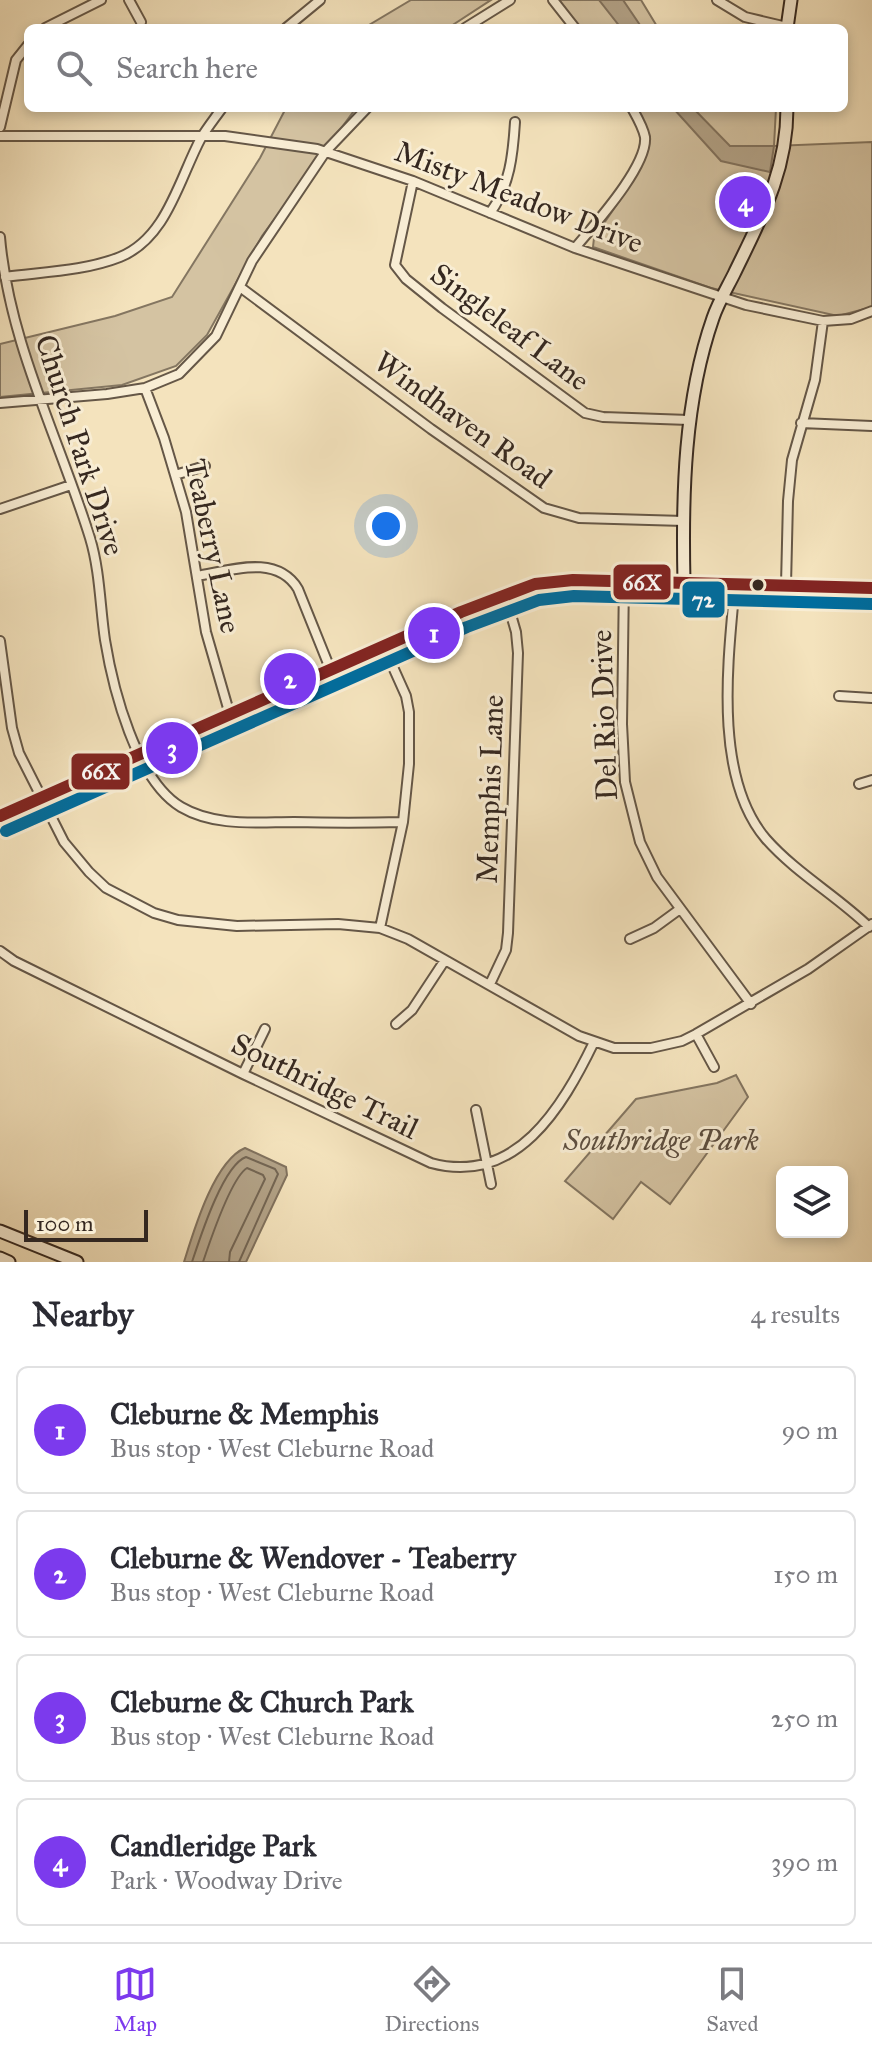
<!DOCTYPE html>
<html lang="en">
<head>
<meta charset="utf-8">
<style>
  body { margin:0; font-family:"IM FELL Great Primer",serif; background:#f2f2f3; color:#2b2b33 }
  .controls { position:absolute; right:24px; bottom:24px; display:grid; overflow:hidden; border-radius:12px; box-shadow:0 4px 12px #0003 }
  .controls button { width:72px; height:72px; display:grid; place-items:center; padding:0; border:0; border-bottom:2px solid #e1e1e2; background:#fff; color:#2b2b33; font:40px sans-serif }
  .scale { position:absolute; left:24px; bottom:20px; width:124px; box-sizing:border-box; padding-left:8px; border:4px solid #352820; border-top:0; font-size:22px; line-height:28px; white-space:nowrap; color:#352820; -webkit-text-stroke:6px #f8edd4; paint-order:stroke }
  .you { position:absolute; left:386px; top:526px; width:28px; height:28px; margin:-20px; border:6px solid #fff; border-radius:50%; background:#1a73e8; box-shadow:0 0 0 12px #1a73e833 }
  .badge { display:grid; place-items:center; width:52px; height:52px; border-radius:50%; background:#7c3aed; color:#fff; font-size:26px; font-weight:700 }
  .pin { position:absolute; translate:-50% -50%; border:4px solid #fff; box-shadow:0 2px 8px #0006 }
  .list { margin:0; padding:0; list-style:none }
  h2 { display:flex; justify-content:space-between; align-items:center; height:104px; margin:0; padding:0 32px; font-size:34px }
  h2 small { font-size:26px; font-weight:400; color:#7c7c81 }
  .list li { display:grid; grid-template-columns:52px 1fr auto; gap:24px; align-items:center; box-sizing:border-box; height:128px; margin:0 16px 16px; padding:0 16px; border:2px solid #e1e1e2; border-radius:12px }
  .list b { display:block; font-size:30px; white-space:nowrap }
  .list p { margin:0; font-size:26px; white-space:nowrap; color:#7c7c81 }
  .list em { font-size:26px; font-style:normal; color:#7c7c81 }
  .icon { flex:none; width:44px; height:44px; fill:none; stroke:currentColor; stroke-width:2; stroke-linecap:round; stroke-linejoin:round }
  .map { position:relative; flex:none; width:872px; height:1262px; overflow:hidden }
  .search { position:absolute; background:#fff; box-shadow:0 4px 12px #0003; left:24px; right:24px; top:24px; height:88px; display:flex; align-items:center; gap:20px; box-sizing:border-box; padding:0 28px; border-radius:12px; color:#7c7c81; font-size:30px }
  .sheet { height:680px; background:#fff }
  nav { display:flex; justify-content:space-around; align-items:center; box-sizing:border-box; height:112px; border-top:2px solid #e1e1e2; background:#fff; font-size:22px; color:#7c7c81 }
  nav a { display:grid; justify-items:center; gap:4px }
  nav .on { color:#7c3aed }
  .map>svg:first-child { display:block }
  .green { fill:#d4c3a2; stroke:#847661; stroke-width:2 }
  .water { fill:#b3a388; stroke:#81725e; stroke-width:2 }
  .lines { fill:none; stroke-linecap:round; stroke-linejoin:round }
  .shore { stroke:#746654; stroke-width:2 }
  .street-casing { stroke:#655747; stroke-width:12 }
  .secondary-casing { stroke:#352820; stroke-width:15 }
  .street { stroke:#f8edd4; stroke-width:8 }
  .secondary { stroke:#f8edd4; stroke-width:11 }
  .bus-1-casing { stroke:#f8edd4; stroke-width:18 }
  .bus-2-casing { stroke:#f8edd4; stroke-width:18 }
  .bus-1 { stroke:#822522; stroke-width:12 }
  .bus-2 { stroke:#006d9e; stroke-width:12 }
  .bus-dot { fill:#352820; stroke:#f8edd4; stroke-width:3 }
  .labels { text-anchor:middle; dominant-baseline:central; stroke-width:6; stroke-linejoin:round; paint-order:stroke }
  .street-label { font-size:30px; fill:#352820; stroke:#f8edd4 }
  .park-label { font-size:30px; font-style:italic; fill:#5d4f40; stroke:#f8edd4 }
  .line-badge { stroke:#f8edd4; stroke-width:3 }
  .badge-label { font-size:22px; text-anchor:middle; font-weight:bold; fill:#fff }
</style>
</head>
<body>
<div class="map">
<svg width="872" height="1262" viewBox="0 0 872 1262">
  <rect width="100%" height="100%" fill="#f4e3bd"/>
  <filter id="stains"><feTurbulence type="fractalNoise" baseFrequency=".0025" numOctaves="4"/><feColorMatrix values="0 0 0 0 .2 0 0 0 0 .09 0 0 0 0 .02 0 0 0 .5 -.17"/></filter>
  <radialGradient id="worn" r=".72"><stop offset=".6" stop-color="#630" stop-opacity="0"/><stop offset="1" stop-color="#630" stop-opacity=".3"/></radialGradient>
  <path class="green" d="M411,0H491L448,28H364Z
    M559,0H641L658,28H580Z
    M286,108H356L262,236L207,335L176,366L122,385L0,397V344L115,316L172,297L260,158Z
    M635,108H776L774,146L872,142V307L838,316L711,288L593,247L594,238C620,197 660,158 635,108Z
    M736,1075L748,1097L670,1204L641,1182L613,1219L565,1181L636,1099L717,1083Z"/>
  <path class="water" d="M599,0H623L642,28H621Z
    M673,108H693L730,146H774L770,172L721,161Z
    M245,1148L286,1167L287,1175L246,1262H184C194,1230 214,1161 245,1148Z"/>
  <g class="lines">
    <path class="shore" d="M192,1262C200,1238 223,1165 246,1157L275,1169L278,1174L239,1262
      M203,1262C210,1241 231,1178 247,1168L263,1175L265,1179L230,1252L229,1262"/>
    <defs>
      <path id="street" d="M129,0L141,22
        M553,0L575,28
        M717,0L745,17L787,27
        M45,28L101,0
        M286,28L320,0
        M465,28L510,0
        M0,127L16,60L28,45
        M0,136H225L317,149L413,181L575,248L746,305L823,321L851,319L872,311
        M413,181L395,265L406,279L442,308L585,413L603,417L689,420
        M490,213C510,186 513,154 515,122
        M0,237C9,343 59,438 90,538C100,571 100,606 105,640C113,689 136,780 181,807C215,827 257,822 294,822C330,823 367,823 403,822
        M575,248C594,225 648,166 645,137C643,127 637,117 632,108
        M5,277C42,272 85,271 120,257C167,238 179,179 201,138C207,128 215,118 222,108
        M240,287L431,429L544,508L579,518L684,521
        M145,388L164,438L186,512L206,632L230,715
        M0,403L107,394L145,388L179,374L216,336L252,261L326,151L367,108
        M801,423L872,426
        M175,475L205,466
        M0,509L71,485
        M197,576C232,570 277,554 298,589L331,671
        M624,581L622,724L625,782L640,842L657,877L751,1004
        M735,584C728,661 713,777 766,839C796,873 837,896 869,927
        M786,585L788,501L792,460L815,380L823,321
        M0,641L12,728L19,753L64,842L89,872L106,888L154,913L178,920L237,926L338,924L380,928L408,939L579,1036L614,1048H651L682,1041L696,1034L808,969L872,924
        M839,696L872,698
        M859,784L872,780
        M380,928L403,822L409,764V712L406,696L384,647
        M630,939L654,928L680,909
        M0,951L14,961L243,1074L431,1163C516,1186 562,1108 594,1042
        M490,984L506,950L508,933L518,653L516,632L505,594
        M396,1024L412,1010L445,960
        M696,1034L714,1067
        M243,1074L265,1029
        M476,1110L491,1184"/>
      <path id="secondary" d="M787,28L791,0
        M684,582C682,495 684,401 713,318C718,303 727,288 734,274C761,218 787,172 787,108
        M0,816L461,612L535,584L573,580L872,588
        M0,1231L77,1262
        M0,1258L9,1262"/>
    </defs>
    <use href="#street" class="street-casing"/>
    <use href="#secondary" class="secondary-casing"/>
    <use href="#street" class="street"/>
    <use href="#secondary" class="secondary"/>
    <defs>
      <path id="bus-1" d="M0,816L461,612L535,584L573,580L872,588"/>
      <path id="bus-2" d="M6,831L467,627L539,600L574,596L872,604"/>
    </defs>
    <use href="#bus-1" class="bus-1-casing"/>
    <use href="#bus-2" class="bus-2-casing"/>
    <use href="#bus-1" class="bus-1"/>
    <use href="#bus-2" class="bus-2"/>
  </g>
  <circle class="bus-dot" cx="758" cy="585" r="7"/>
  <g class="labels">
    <g class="street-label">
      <text transform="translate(519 197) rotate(21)">Misty Meadow Drive</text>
      <text transform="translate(510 327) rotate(37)">Singleleaf Lane</text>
      <text transform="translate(463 420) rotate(36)">Windhaven Road</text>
      <text transform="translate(80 445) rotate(72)">Church Park Drive</text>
      <text transform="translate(213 546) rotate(78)">Teaberry Lane</text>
      <text transform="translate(604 715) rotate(-92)">Del Rio Drive</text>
      <text transform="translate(490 789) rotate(-88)">Memphis Lane</text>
      <text transform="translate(325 1086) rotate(26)">Southridge Trail</text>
    </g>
    <g class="park-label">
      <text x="661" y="1140">Southridge Park</text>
    </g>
  </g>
  <g class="line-badge">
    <rect x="612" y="563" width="60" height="38" rx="8" fill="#822522"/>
    <rect x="681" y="580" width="45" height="39" rx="8" fill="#006d9e"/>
    <rect x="70" y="752" width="61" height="39" rx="8" fill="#822522"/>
  </g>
  <g class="badge-label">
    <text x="642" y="590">66X</text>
    <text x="703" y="607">72</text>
    <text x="101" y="779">66X</text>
  </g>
  <rect width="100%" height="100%" filter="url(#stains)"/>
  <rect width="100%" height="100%" fill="url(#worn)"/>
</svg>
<div class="controls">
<button><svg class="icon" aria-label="layers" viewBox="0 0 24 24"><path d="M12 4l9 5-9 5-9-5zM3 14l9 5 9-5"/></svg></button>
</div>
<div class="scale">100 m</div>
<div class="you"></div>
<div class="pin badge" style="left:434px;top:633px">1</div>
<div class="pin badge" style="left:290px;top:679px">2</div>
<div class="pin badge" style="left:172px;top:748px">3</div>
<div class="pin badge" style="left:745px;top:202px">4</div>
<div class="search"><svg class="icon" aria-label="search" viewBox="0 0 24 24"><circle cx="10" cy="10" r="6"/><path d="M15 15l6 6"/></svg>Search here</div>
</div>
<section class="sheet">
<h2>Nearby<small>4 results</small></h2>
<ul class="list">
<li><span class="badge">1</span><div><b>Cleburne &amp; Memphis</b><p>Bus stop · West Cleburne Road</p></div><em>90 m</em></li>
<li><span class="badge">2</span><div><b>Cleburne &amp; Wendover - Teaberry</b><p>Bus stop · West Cleburne Road</p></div><em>150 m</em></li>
<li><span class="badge">3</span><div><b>Cleburne &amp; Church Park</b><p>Bus stop · West Cleburne Road</p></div><em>250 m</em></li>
<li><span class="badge">4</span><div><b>Candleridge Park</b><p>Park · Woodway Drive</p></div><em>390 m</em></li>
</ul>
</section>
<nav>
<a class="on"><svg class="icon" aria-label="map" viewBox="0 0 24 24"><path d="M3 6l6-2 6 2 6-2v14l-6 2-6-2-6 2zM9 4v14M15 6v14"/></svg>Map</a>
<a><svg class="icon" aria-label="directions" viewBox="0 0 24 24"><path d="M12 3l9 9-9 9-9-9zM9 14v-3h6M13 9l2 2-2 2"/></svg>Directions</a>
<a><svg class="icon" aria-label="saved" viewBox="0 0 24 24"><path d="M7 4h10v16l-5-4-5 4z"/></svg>Saved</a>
</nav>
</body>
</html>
